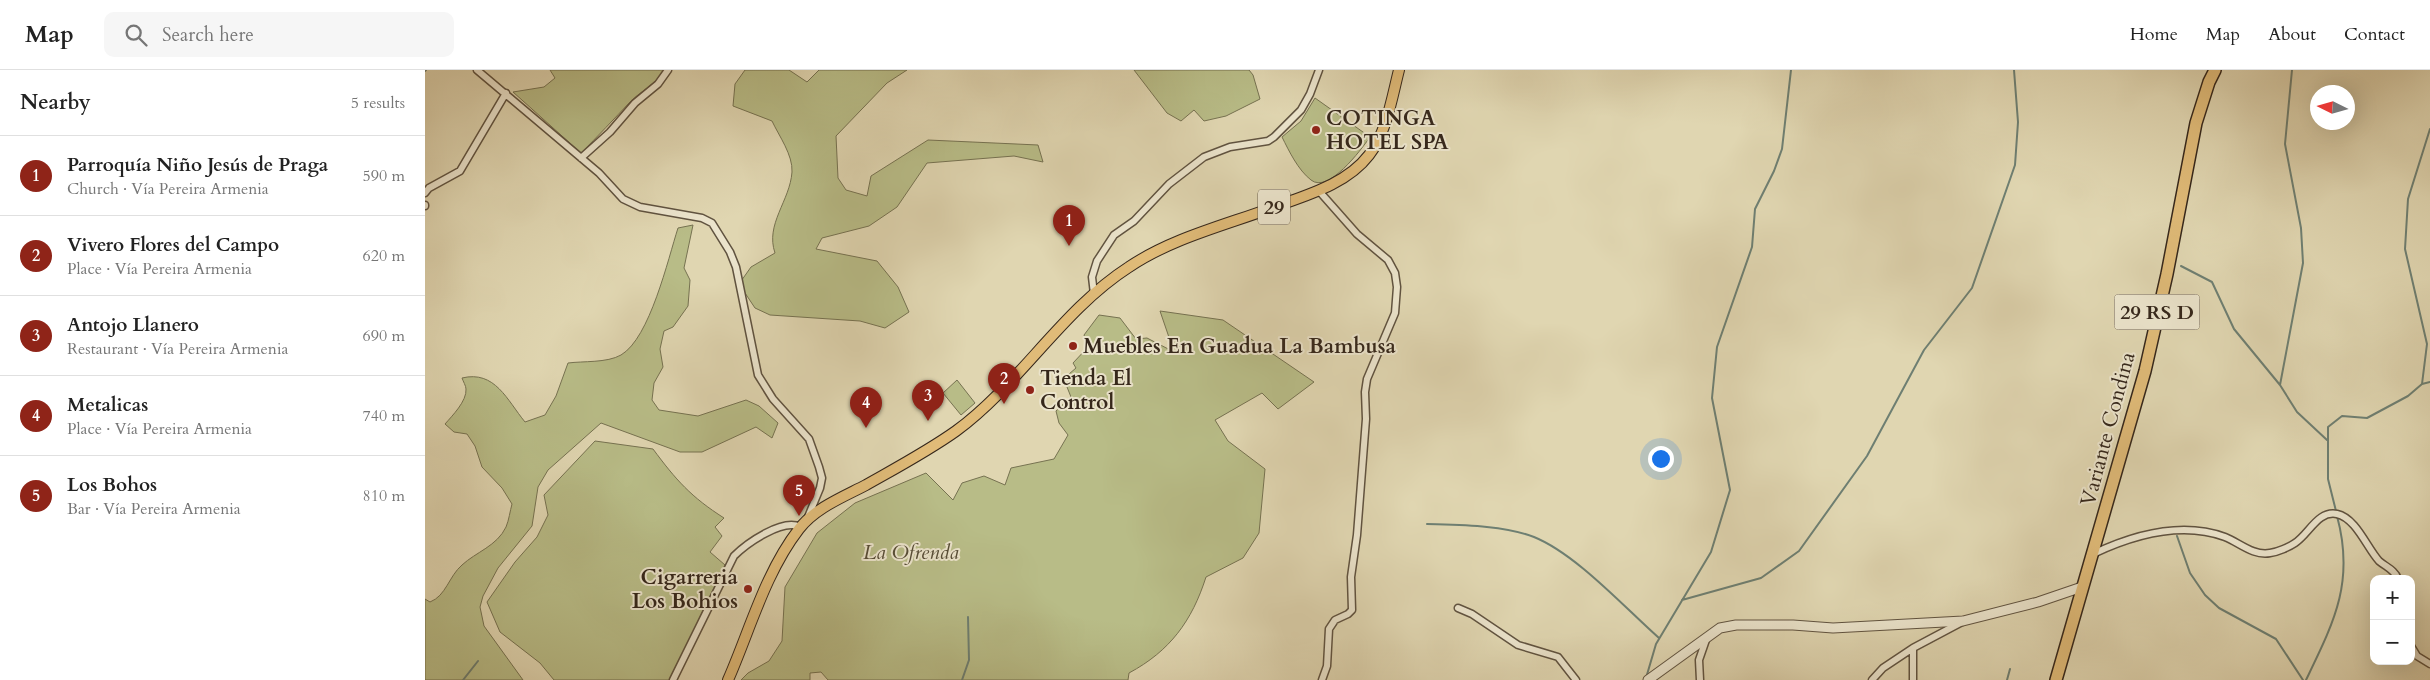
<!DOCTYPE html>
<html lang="en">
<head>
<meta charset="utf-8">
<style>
  body { margin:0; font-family:Cardo,serif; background:#f6f6f6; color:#222 }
  .controls { position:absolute; right:15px; bottom:15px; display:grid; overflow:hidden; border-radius:10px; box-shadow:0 5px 20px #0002 }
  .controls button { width:45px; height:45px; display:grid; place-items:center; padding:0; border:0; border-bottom:1px solid #e0e0e0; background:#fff; color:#222; font:25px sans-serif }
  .compass { position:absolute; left:1885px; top:15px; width:45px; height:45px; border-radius:50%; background:#fff; box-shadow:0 5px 20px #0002; rotate:275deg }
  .you { position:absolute; left:1235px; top:388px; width:18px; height:18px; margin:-12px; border:4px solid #fff; border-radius:50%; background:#1a73e8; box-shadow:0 0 0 8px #1a73e833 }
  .badge { display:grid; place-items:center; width:32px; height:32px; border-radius:50%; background:#8f2418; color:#fff; font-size:16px; font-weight:700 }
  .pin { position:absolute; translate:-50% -41px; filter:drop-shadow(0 1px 2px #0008) }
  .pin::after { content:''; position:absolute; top:26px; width:18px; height:15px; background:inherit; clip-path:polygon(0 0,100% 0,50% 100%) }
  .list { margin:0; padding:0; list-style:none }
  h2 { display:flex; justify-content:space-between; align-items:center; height:65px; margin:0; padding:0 20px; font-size:21px }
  h2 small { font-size:16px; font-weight:400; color:#767676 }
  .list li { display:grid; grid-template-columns:32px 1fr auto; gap:15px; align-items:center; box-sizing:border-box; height:80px; padding:0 20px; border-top:1px solid #e0e0e0 }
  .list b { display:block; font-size:19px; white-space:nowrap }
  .list p { margin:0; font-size:16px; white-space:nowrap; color:#767676 }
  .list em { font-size:16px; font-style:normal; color:#767676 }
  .icon { flex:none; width:28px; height:28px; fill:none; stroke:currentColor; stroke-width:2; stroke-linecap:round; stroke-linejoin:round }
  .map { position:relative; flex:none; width:2005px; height:610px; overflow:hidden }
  header { display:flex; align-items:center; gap:30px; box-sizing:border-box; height:70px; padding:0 25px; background:#fff; border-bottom:1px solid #e0e0e0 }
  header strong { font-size:24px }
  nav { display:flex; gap:28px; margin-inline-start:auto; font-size:18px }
  .search { width:350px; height:45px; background:#f6f6f6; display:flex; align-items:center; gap:12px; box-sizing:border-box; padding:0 18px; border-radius:10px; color:#767676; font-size:19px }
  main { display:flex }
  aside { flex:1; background:#fff }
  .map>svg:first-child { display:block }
  .green { fill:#b8bc87; stroke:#767251 }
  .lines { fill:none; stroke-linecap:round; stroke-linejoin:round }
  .stream { stroke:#6e7f72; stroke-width:2 }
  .minor-casing { stroke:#605340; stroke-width:9 }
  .tertiary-casing { stroke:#605340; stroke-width:11 }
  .primary-casing { stroke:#35271b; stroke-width:12 }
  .trunk-casing { stroke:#35271b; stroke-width:14 }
  .minor { stroke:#ebe4cc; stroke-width:6 }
  .tertiary { stroke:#ebe4cc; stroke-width:9 }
  .primary { stroke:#e0bb78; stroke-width:10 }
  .trunk { stroke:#e0bb78; stroke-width:11 }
  .poi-dot { fill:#8f2418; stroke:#ebe4cc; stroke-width:2 }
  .labels { text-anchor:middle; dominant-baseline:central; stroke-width:4; stroke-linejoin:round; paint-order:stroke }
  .shield { fill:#ebe4cc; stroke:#6c6050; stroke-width:1 }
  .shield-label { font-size:20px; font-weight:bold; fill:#35271b }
  .poi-label { font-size:21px; font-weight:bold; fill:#35271b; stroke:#ebe4cc; text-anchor:start }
  .street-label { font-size:21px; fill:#35271b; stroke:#ebe4cc }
  .park-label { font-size:21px; font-style:italic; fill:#564c36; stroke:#ebe4cc }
</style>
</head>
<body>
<header>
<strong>Map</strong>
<div class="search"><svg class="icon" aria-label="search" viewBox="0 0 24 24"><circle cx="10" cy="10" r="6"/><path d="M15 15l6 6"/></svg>Search here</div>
<nav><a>Home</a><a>Map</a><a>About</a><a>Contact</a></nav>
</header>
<main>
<aside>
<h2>Nearby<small>5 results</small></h2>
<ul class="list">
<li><span class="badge">1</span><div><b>Parroquía Niño Jesús de Praga</b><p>Church · Vía Pereira Armenia</p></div><em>590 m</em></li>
<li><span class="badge">2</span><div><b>Vivero Flores del Campo</b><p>Place · Vía Pereira Armenia</p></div><em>620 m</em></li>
<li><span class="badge">3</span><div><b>Antojo Llanero</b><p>Restaurant · Vía Pereira Armenia</p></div><em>690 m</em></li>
<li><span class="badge">4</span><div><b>Metalicas</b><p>Place · Vía Pereira Armenia</p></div><em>740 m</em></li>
<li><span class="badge">5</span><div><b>Los Bohos</b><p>Bar · Vía Pereira Armenia</p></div><em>810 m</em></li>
</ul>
</aside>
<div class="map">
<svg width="2005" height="610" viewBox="0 0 2005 610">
  <rect width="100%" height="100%" fill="#e0d6b1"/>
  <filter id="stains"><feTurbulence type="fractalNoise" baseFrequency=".004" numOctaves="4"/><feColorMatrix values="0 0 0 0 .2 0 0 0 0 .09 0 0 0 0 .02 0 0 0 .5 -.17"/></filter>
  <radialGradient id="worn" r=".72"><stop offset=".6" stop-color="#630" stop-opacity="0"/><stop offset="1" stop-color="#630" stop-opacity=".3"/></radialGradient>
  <path class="green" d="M125,0H239C229,16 217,20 205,32C189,49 173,66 156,83L88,22L119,17L130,8Z
    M320,0H364L382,12L394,0H482L462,13L411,66L413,108L421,120L442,126L446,106L503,70L613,75L618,92L589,86L502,93L472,137L444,156L397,168L391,179L452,191L473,217L484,242L460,258L435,251L345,245L330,238L314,214L326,197L350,183C340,154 365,131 367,102C368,85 354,66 347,51L308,36L310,14Z
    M709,0H824L828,5L835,29L801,46L779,51L769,40L756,51L742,43Z
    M890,28L945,67C936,80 903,124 886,110C873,100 864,81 857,67L876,51Z
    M268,155L259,198L265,210L263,236L248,257L239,261L235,279L238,297L229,313L227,330L234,340L273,346L321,330L334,336L353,353L347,368L331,357L277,382H255L176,353L123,400L113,417L107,456L73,498L58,526L55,537L59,556L98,610H0V529L5,532C21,526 24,506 37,495C51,482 72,476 81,457C84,450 85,441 87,434L77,418L57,397L50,376L42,364L29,362L20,354C27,346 42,331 41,319C41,316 38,311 37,308C70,300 82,330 100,352L120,345L131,326L143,293C158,291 182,293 196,285C225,268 243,189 253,158Z
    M735,241L798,250L889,312L853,339L837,323L790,350L803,371L840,399L834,463L818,488L781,507C767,551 745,581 704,603L703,610H403L396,602L385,603V610H316L323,603L344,591L357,571L360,517L392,463L430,433L501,403L528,430L537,413L559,406L580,415L586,398L629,389L643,365L634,353L631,341L646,327L640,312L637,310L651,298L648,293L663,277L659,265L674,245L695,248L711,269L722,268L749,282Z
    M532,310L550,333L536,345L518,323Z
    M170,371L228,379C251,410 266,427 299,448L290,457L297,466L285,482L300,495L245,610H129L115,593L75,562L62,532L90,492L112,467L123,445L119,425Z"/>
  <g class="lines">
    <path class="stream" d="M0,1L1,0
      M1756,196L1787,212L1809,259L1855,315L1872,342L1902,370
      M1997,314L2002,274L1980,179L1983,129L2005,59
      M1855,315L1878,193L1876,158L1860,74L1867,0
      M1911,441L1903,409V357L1917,346L1942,348L1983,326L1997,314L2005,312
      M1002,454C1034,455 1079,455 1109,467C1151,484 1199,537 1234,568
      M1752,466L1765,503L1780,525L1794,538L1851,569L1878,610
      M1257,530L1336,508L1374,481L1442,386L1499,280L1547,218L1590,95L1593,52L1589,0
      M1221,608L1231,574L1286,482L1305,420L1287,328L1292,277L1327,177L1330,139L1349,101L1357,79L1366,0
      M38,610L53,591
      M537,610L544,590L543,547
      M1582,610L1585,599
      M1881,610C1909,552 1930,512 1912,446"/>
    <defs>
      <path id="minor" d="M52,0L174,103L198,129L215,137L277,148L287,153L305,182L311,197L333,305L348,329L384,369L394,397L397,408L395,418L383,447
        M156,88L185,62L210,33L233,14L243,0
        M894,121L932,164L963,190L970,203L972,217L970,243L942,309L940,322L941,349L932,465L926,507L927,540L923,544L910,550L904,559L902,596L897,610
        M0,123L4,118L35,101L81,23
        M0,135V136
        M669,224L667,207L672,191L689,165L709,151L744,114L779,87L805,77L843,71L849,67L876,40L885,24L894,0
        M1668,484C1708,465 1756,451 1800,467C1815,473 1828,486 1845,483C1853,482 1864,477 1870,473C1884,464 1893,440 1912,444C1931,448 1942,478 1954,491C1961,497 1970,500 1973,509
        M1033,538L1047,544L1093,575L1133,587L1151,610
        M1986,576L1992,586L2005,594
        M248,610L309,486C322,473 358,448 375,457
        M1275,610L1274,590L1282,567
        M1447,610L1458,598L1488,578
        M1488,610V578L1537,552"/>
      <path id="tertiary" d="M1223,610L1295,558L1311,555H1368L1408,558L1538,551L1613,532L1657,517"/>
      <path id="primary" d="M303,610C325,560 340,503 374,459C390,438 418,427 441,415C471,398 503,381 531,361C595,314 637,240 704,197C747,168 801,155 849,137C882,125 922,114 944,85C962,62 967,27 974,0"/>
      <path id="trunk" d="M1631,610L1720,301L1742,204L1771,53L1784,12L1790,0"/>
    </defs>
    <use href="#minor" class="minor-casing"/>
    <use href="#tertiary" class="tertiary-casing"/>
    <use href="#primary" class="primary-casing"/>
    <use href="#trunk" class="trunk-casing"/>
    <use href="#minor" class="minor"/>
    <use href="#tertiary" class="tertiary"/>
    <use href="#primary" class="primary"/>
    <use href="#trunk" class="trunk"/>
  </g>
  <g class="poi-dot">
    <circle cx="891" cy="60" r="5"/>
    <circle cx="648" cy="276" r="5"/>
    <circle cx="605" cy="320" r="5"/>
    <circle cx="323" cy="519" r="5"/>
  </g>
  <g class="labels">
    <g class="shield">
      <rect x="833" y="119.5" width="32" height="35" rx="4"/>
      <rect x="1689.5" y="224.5" width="85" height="35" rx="4"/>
    </g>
    <g class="shield-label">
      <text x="849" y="137">29</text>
      <text x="1732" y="242">29 RS D</text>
    </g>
    <g class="poi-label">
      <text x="901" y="48">COTINGA<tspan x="901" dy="24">HOTEL SPA</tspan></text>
      <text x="658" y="276">Muebles En Guadua La Bambusa</text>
      <text x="615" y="308">Tienda El<tspan x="615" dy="24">Control</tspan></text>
      <text x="313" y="507" text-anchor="end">Cigarreria<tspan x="313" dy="24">Los Bohios</tspan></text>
    </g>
    <g class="street-label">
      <text transform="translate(1683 359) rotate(-75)">Variante Condina</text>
    </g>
    <g class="park-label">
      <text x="486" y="482">La Ofrenda</text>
    </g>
  </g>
  <rect width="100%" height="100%" filter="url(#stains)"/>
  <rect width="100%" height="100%" fill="url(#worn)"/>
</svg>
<div class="controls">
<button>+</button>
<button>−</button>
</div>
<svg class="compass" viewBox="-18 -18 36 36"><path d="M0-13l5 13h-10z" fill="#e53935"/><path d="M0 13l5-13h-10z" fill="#767676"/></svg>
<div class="you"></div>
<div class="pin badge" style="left:644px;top:176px">1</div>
<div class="pin badge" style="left:579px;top:334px">2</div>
<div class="pin badge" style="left:503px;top:351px">3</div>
<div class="pin badge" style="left:441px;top:358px">4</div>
<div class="pin badge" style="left:374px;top:446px">5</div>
</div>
</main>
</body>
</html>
